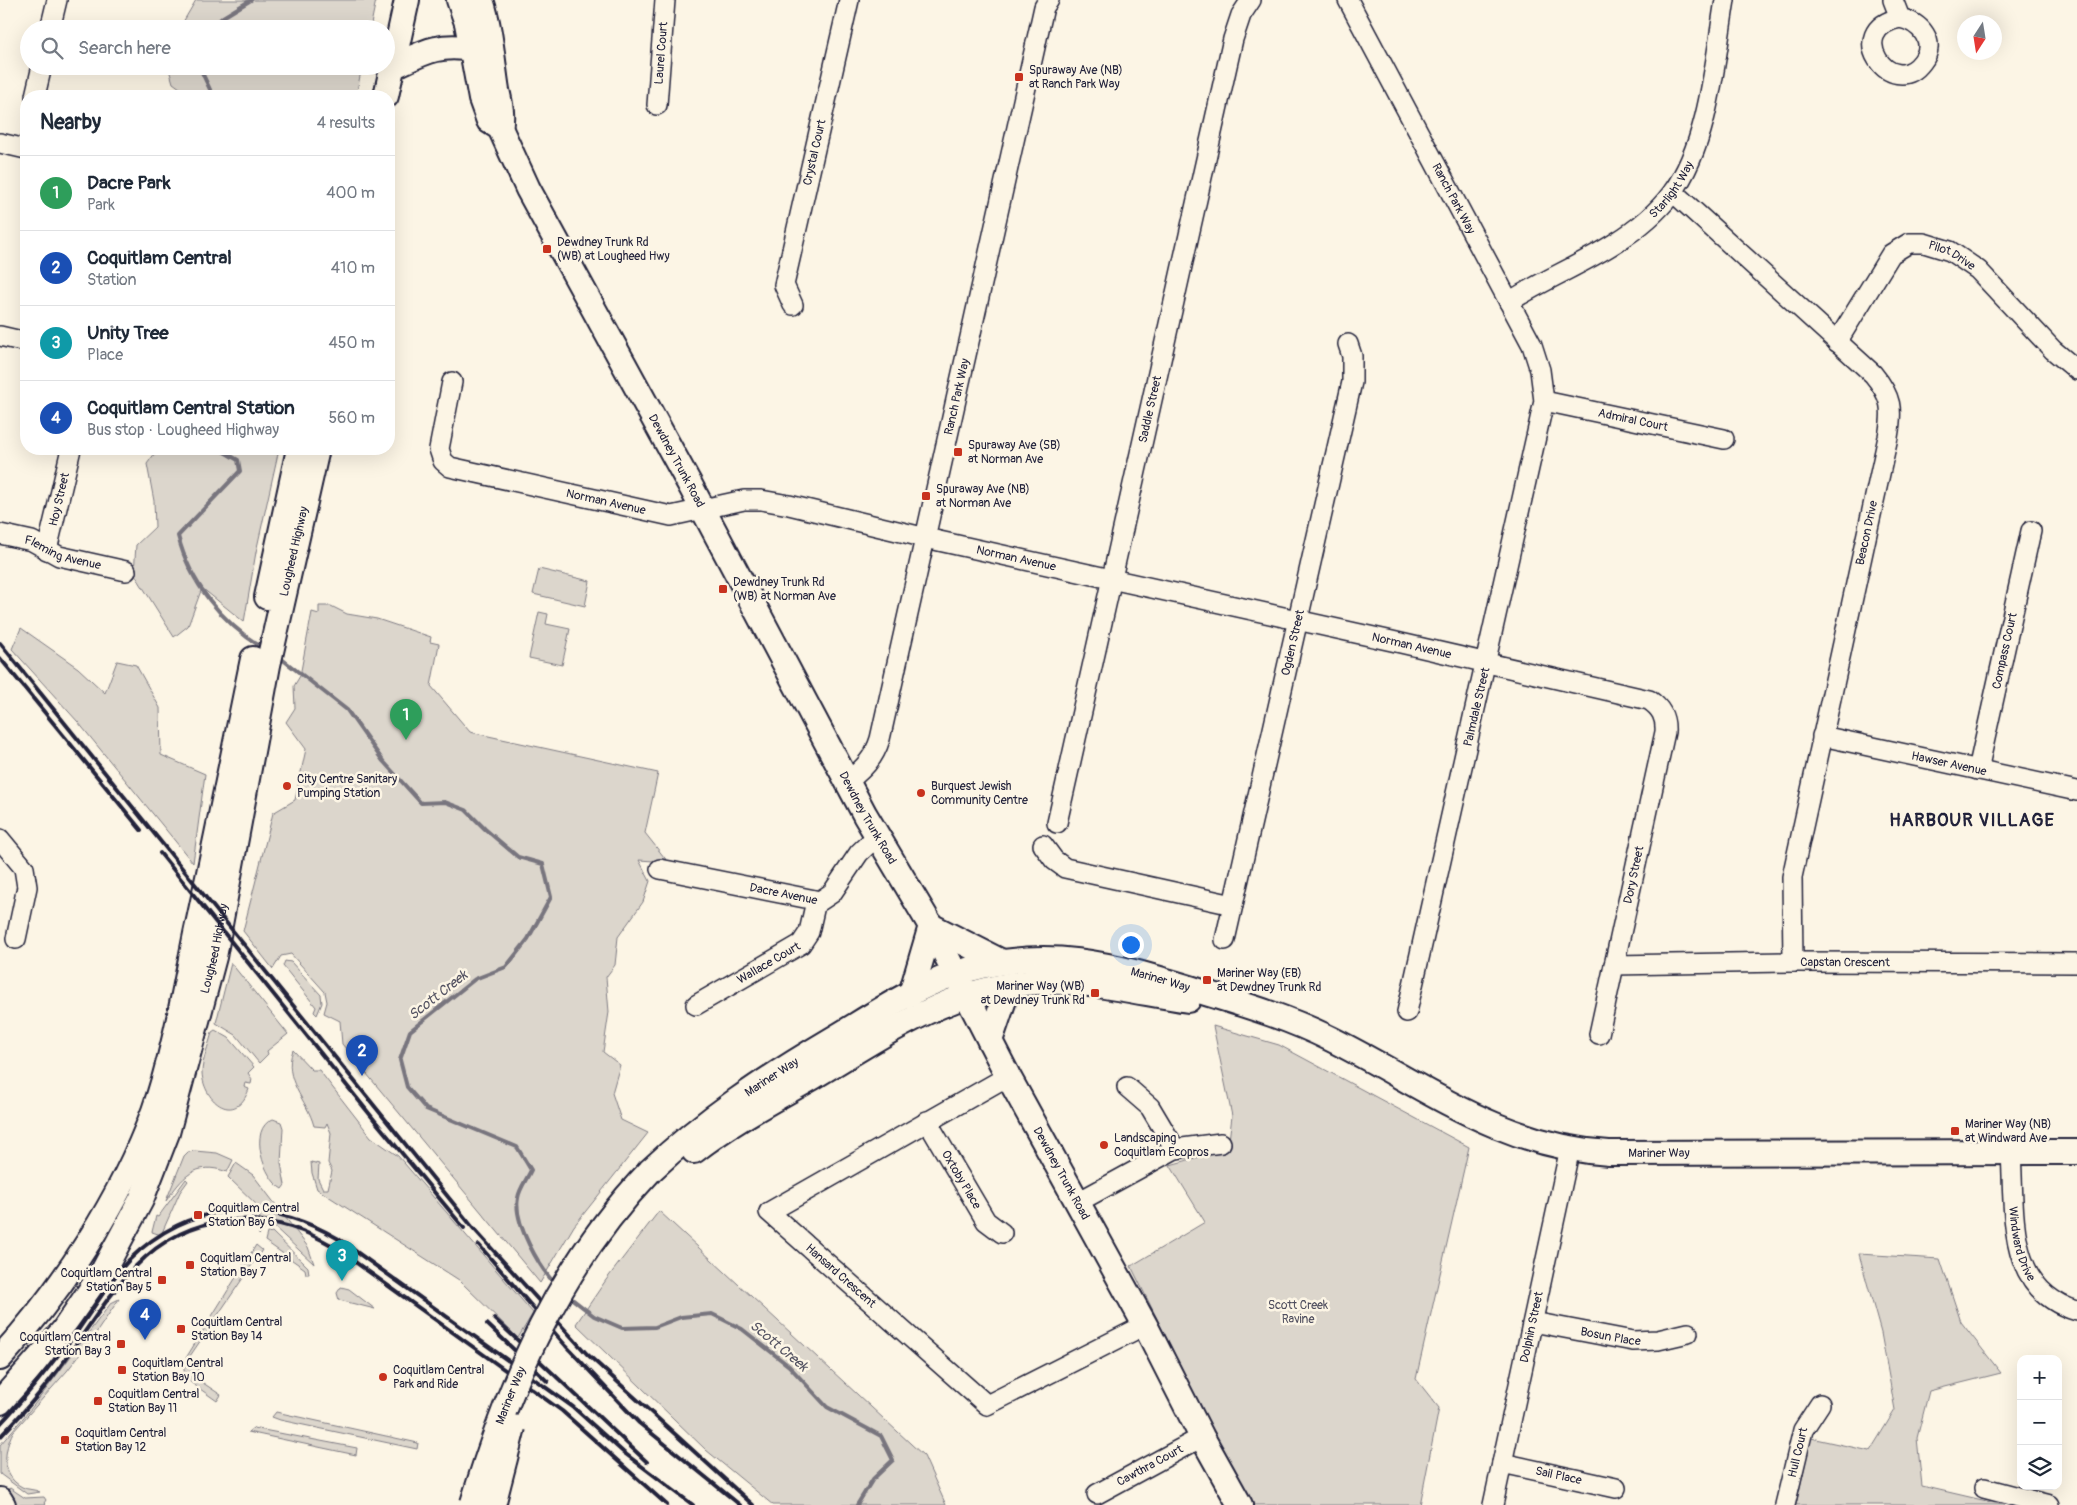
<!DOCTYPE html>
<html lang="en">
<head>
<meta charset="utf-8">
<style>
  body { margin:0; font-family:Pangolin,sans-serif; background:#f2f2f3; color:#1f2937 }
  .controls { position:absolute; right:15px; bottom:15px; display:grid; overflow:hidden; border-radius:10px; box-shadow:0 5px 20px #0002 }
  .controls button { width:45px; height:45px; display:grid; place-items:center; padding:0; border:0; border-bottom:1px solid #e0e1e3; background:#fff; color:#1f2937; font:25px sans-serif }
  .compass { position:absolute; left:1957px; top:15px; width:45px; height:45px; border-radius:50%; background:#fff; box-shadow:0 5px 20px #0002; rotate:192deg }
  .you { position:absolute; left:1130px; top:944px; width:18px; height:18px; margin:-12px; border:4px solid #fff; border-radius:50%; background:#1a73e8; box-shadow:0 0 0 8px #1a73e833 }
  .badge { display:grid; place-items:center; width:32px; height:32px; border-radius:50%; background:#c8321e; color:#fff; font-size:16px; font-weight:700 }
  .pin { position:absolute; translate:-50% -41px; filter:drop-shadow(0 1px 2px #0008) }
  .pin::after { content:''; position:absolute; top:26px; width:18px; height:15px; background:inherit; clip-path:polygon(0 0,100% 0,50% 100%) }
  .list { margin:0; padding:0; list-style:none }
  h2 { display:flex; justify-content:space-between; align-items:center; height:65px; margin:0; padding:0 20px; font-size:21px }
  h2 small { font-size:16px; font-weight:400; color:#747a83 }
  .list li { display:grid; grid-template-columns:32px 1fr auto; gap:15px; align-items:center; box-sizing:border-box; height:75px; padding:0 20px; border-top:1px solid #e0e1e3 }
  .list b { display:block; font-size:19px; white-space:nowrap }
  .list p { margin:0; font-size:16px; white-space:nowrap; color:#747a83 }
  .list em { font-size:16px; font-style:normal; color:#747a83 }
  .icon { flex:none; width:28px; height:28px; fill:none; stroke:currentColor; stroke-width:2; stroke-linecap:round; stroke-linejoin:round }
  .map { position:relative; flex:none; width:2077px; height:1505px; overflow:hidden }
  .search { position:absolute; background:#fff; box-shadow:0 5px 20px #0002; left:20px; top:20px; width:375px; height:55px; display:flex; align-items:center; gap:12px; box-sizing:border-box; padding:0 18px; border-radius:28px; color:#747a83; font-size:19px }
  .panel { position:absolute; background:#fff; box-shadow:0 5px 20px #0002; left:20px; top:90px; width:375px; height:365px; border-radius:20px }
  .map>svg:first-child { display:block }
  .green { fill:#dcd6cc; stroke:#7f7c84 }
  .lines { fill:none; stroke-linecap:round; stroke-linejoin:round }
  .stream { stroke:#78757e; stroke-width:4 }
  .minor-casing { stroke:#22223b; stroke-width:22 }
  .major-casing { stroke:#22223b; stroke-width:28 }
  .minor { stroke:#fcf5e5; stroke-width:19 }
  .major { stroke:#fcf5e5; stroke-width:24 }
  .rail { stroke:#22223b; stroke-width:4 }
  .major-bridge-casing { stroke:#22223b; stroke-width:28; stroke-linecap:butt }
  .major-bridge { stroke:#fcf5e5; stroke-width:24 }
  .poi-dot { fill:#c8321e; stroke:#fcf5e5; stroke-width:2 }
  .labels { text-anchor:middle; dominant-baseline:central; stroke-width:5; stroke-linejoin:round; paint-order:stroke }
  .street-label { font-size:12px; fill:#22223b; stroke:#fcf5e5 }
  .poi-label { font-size:12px; fill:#22223b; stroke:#fcf5e5; text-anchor:start }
  .park-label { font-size:12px; fill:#504f5f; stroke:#fcf5e5 }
  .water-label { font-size:14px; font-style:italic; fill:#545362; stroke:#fcf5e5 }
  .district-label { font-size:18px; font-weight:bold; letter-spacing:1px; fill:#22223b; stroke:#fcf5e5 }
</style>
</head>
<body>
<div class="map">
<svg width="2077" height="1505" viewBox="0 0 2077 1505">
  <rect width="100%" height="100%" fill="#fcf5e5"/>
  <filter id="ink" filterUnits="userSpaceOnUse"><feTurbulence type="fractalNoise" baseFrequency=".02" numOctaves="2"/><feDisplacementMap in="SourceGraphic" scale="10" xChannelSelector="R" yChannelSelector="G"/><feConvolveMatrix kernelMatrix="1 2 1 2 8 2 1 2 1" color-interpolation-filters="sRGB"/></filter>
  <g filter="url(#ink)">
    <path class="green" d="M196,0H376L370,29H179Z
      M168,66H362L356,96H191L173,83Z
      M158,449H279L256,552L244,622L202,588L188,626L174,637L134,573L136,545L155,527L154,501L147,464Z
      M539,569L590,581L585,606L533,594Z
      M319,606H331L347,614L377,619L431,637L430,642L439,644L431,686L470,732L658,773L645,833L668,862L639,860L650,881L643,902L618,937L615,965L606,977L609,1012L603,1052L620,1065L612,1093L621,1120L648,1133L574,1226L540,1283L342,1044L340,1021L324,1013L327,1002L325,992L291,954L281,956L273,969L243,931L273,813L295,800L306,749L286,722L295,708L294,686L300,676L312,612L319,614Z
      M539,612L548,614L546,624L570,629L562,665L529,658Z
      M21,628L78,668L105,693L117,661L136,665L160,708L161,755L205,774L193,863L78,722L12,649Z
      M285,961L291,962L321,995L322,1003L317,1015L314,1012L316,1007L283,966Z
      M231,963L288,1034L267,1051L268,1054L259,1063L236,1035L216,1023Z
      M1213,1026L1279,1045L1469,1147L1416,1379L1439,1408L1420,1505H1249L1131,1266L1205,1222L1170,1165L1228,1149L1232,1116Z
      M215,1030L229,1038L254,1067L248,1073L252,1079L251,1084L245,1083L244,1087L249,1089C236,1126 204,1103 202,1073C202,1060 209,1045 212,1032Z
      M293,1050L312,1070H319L371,1137L398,1156L533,1313L518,1338L459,1280L317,1189L312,1173L311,1162L319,1164L318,1179L323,1189H328L332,1171L328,1163L331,1133L327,1123L325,1127L314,1126C307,1099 282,1080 293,1050Z
      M273,1119L281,1122L283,1128L281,1163L285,1185L282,1189C264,1179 247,1129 273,1119Z
      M195,1151L217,1153L233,1160L227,1172C195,1160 182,1178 166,1201L184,1156L188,1152Z
      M236,1163L253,1175L308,1247L314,1264L270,1223L259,1235L260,1208L228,1177Z
      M186,1179L188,1181L180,1192L161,1235L152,1232L156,1216L158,1217Z
      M659,1211L924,1456L946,1505H773L706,1450L576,1324L606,1280Z
      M272,1232L308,1267L309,1274H306L305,1269L265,1241L267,1233Z
      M256,1245L262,1250L188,1359L186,1358Z
      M1859,1254L1940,1259L1961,1322L2001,1373L1929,1391L1917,1438L1922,1486L2004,1505H1796L1811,1438L1870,1451L1895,1410L1881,1333Z
      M341,1287L349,1289L375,1309L339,1300L337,1293Z
      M119,1299L94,1336L67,1371L13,1432C4,1450 0,1475 22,1487C27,1490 35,1489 40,1492L27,1494L0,1474V1445L34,1405L111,1303Z
      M190,1362L199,1368L194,1377L221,1395L217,1401L186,1379L183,1365L187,1367Z
      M276,1412L418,1443L417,1449L280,1420L272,1417Z
      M253,1428L357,1448L356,1455L248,1432Z
      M10,1488L25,1498L44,1497L46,1500L44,1503L46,1505H14L7,1490Z"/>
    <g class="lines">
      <path class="stream" d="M210,29L223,17L251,0
        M199,66L213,96
        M219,449L238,460L240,471L178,536C190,583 222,623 263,648
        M278,656L347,710L383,761L421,803L445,802L466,810L485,829L518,857L543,864L551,897L528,939L506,967L475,979L410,1031L400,1060L407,1087L426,1109L517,1147L531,1170C527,1179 519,1189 518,1198C513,1223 540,1268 556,1285
        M567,1295L594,1316L622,1328L655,1327L681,1317L712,1314L742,1329L789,1366L827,1407L881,1436L893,1460L873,1479L857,1505"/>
      <defs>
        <g id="minor">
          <path id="s1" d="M1348,0L1532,345L1540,370L1544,401L1407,1012"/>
          <path d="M1893,0L1900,18C1841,30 1892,102 1922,62C1938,42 1920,22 1900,18"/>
          <path d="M50,29L57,0"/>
          <path d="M35,96L42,66"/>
          <path id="s2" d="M657,105L665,0"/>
          <path d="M0,143L26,149"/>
          <path d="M1673,192L1873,374C1892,397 1893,409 1888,437L1792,877L1793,962"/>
          <path id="s3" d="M1509,302C1543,280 1581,265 1615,243C1636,230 1657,213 1672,193C1709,143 1715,60 1725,0"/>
          <path id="s4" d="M793,305L784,285L849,0"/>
          <path d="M0,336L26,342"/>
          <path id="s5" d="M1837,342L1891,254L1909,243H1924L1950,251L1978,270L2053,350L2077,370"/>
          <path id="s6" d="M452,382L439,449L443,461L450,467L671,516L744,500H761L789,505L939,541L1392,641L1649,700C1661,708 1666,717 1665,732L1599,1034"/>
          <path id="s7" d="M1544,401L1724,439"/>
          <path id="s8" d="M0,534L32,541L59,556L126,571"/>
          <path id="s9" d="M47,550L71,449"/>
          <path id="s10" d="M1822,736L2077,791"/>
          <path id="s11" d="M1978,770L2031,531"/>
          <path id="s12" d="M847,782C863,769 874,759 880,739L1044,7L1049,0"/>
          <path id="s13" d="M1057,823L1233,39L1241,15L1251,0"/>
          <path d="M0,839L24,868L27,887L16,939"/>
          <path d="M1043,845L1054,860L1065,868L1233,905"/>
          <path id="s14" d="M660,869L820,901L832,893L859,853L877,836"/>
          <path id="s15" d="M1225,940L1352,382V356L1348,344"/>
          <path id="s16" d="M1614,965L1793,962L2077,963"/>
          <path id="s17" d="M696,1005L801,944L809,932L816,901"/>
          <path id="s18" d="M1008,1076L769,1212L987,1405L1145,1325"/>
          <path d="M1127,1087L1150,1107L1175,1149"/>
          <path id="s19" d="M927,1121L986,1221L1002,1233"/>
          <path id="s20" d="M2011,1153C2015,1212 2005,1290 2077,1311"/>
          <path d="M1078,1202L1175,1149L1221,1143"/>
          <path id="s21" d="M1533,1322L1633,1341L1658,1340L1688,1333"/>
          <path id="s22" d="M1502,1463L1616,1488"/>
          <path d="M1984,1488L2049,1505"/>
          <path id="s23" d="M1097,1494L1202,1437"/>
          <path id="s24" d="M1493,1505L1570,1148"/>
          <path id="s25" d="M1785,1505L1803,1430L1820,1404"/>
        </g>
        <g id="major">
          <path id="s26" d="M459,0L467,23L481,99L489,121L500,128L528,189L689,483L865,815L931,926L1008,1076L1145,1325L1202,1437L1240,1505"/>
          <path d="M481,0C491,30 492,59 497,90C500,104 503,114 500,128"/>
          <path d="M392,67C423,53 437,43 472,49"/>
          <path d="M386,96L407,0"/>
          <path d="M267,597L299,449"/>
          <path d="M931,926L1002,962"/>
          <path d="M911,994L931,926"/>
          <path d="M990,1041L1009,985"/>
          <path d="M694,1151C731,1122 773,1100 813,1077C886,1034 953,985 1041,982C1090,980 1140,993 1188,1000"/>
          <path id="s27" d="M650,1171C705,1119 765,1079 831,1040C870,1017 909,990 952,975C1044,942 1118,966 1206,993C1249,1006 1291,1019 1331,1039C1425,1086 1500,1146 1609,1153L2077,1152"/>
          <path d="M0,1358C63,1289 121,1200 154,1111C174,1054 184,993 196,934C216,842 234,751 253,659"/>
          <path id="s28" d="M0,1402L63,1331L101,1275L141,1200L167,1133L214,957L268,665L317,449"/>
          <path d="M0,1500L3,1505"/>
        </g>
      </defs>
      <use href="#minor" class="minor-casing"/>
      <use href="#major" class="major-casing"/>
      <use href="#minor" class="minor"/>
      <use href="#major" class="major"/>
      <path class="rail" d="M0,643L474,1229L587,1354L753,1505
        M0,658L141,830
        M160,853L376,1122L464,1228
        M479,1245L566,1346L639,1423L740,1505
        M494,1318L647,1462
        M487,1324L548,1382
        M0,1424C29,1394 54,1361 79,1327C95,1305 110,1280 129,1260C190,1200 265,1197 337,1238L573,1407L623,1452L693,1505
        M0,1437C20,1416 40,1394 57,1371C83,1337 105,1298 135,1267C191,1209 267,1207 333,1246L562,1411L667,1505"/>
      <defs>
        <g id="major-bridge">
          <path id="s29" d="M473,1503C510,1380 560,1265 650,1171"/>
          <path d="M493,1505L513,1427"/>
        </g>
      </defs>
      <use href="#major-bridge" class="major-bridge-casing"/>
      <use href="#major-bridge" class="major-bridge"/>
    </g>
  </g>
  <g class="poi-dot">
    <rect x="1014" y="72" width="10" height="10" rx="2.5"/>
    <rect x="542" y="244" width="10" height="10" rx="2.5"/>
    <rect x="953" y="447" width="10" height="10" rx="2.5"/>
    <rect x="921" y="491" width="10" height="10" rx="2.5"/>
    <rect x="718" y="584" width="10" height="10" rx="2.5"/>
    <circle cx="287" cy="786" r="5"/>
    <circle cx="921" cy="793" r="5"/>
    <rect x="1202" y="975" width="10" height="10" rx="2.5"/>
    <rect x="1090" y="988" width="10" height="10" rx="2.5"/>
    <rect x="1950" y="1126" width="10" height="10" rx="2.5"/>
    <circle cx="1104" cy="1145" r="5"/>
    <rect x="193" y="1210" width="10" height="10" rx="2.5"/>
    <rect x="185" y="1260" width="10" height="10" rx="2.5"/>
    <rect x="157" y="1275" width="10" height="10" rx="2.5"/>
    <rect x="176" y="1324" width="10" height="10" rx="2.5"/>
    <rect x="116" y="1339" width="10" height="10" rx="2.5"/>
    <rect x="117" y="1365" width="10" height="10" rx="2.5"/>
    <circle cx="383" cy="1377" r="5"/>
    <rect x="93" y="1396" width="10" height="10" rx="2.5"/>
    <rect x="60" y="1435" width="10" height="10" rx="2.5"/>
  </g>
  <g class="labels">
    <g class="street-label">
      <text stroke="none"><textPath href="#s2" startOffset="52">Laurel Court</textPath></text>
      <text stroke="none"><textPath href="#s4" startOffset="158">Crystal Court</textPath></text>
      <text stroke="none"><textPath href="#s3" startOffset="200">Starlight Way</textPath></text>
      <text stroke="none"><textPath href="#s1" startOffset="225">Ranch Park Way</textPath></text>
      <text stroke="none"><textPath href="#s5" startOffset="170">Pilot Drive</textPath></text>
      <text stroke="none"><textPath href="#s12" startOffset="406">Ranch Park Way</textPath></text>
      <text stroke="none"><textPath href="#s13" startOffset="424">Saddle Street</textPath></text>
      <text stroke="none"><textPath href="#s7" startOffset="91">Admiral Court</textPath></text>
      <text stroke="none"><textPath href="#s26" startOffset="515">Dewdney Trunk Road</textPath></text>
      <text stroke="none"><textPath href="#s9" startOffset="52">Hoy Street</textPath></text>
      <text stroke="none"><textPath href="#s6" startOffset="250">Norman Avenue</textPath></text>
      <text transform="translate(1867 533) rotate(-78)">Beacon Drive</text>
      <text stroke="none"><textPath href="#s28" startOffset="915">Lougheed Highway</textPath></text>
      <text stroke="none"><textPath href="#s8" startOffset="66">Fleming Avenue</textPath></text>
      <text stroke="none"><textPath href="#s6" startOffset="670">Norman Avenue</textPath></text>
      <text stroke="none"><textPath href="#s15" startOffset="305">Ogden Street</textPath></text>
      <text stroke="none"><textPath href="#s6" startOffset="1075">Norman Avenue</textPath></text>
      <text stroke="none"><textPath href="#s11" startOffset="122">Compass Court</textPath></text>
      <text transform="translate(1477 707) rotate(-77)">Palmdale Street</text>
      <text stroke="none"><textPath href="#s10" startOffset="130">Hawser Avenue</textPath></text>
      <text stroke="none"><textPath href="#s26" startOffset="920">Dewdney Trunk Road</textPath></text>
      <text transform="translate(1634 875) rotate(-78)">Dory Street</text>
      <text stroke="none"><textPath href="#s14" startOffset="126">Dacre Avenue</textPath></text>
      <text stroke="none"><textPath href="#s28" startOffset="510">Lougheed Highway</textPath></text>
      <text stroke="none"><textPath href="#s16" startOffset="231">Capstan Crescent</textPath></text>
      <text stroke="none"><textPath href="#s17" startOffset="84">Wallace Court</textPath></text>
      <text stroke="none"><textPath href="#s27" startOffset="574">Mariner Way</textPath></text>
      <text stroke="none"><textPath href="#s27" startOffset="154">Mariner Way</textPath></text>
      <text stroke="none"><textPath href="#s27" startOffset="1108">Mariner Way</textPath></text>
      <text stroke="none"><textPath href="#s26" startOffset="1325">Dewdney Trunk Road</textPath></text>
      <text stroke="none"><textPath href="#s19" startOffset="68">Oxtoby Place</textPath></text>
      <text stroke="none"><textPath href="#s20" startOffset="92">Windward Drive</textPath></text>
      <text stroke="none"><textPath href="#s18" startOffset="371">Hansard Crescent</textPath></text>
      <text stroke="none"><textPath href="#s24" startOffset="182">Dolphin Street</textPath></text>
      <text stroke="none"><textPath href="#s21" startOffset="79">Bosun Place</textPath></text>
      <text stroke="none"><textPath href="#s29" startOffset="114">Mariner Way</textPath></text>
      <text stroke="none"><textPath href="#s25" startOffset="54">Hull Court</textPath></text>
      <text stroke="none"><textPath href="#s23" startOffset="60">Cawthra Court</textPath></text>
      <text stroke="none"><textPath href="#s22" startOffset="58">Sail Place</textPath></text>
    </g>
    <g class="poi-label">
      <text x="1029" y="70">Spuraway Ave (NB)<tspan x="1029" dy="14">at Ranch Park Way</tspan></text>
      <text x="557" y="242">Dewdney Trunk Rd<tspan x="557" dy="14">(WB) at Lougheed Hwy</tspan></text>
      <text x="968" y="445">Spuraway Ave (SB)<tspan x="968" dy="14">at Norman Ave</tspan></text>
      <text x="936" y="489">Spuraway Ave (NB)<tspan x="936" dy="14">at Norman Ave</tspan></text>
      <text x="733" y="582">Dewdney Trunk Rd<tspan x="733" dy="14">(WB) at Norman Ave</tspan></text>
      <text x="297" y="779">City Centre Sanitary<tspan x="297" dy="14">Pumping Station</tspan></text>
      <text x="931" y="786">Burquest Jewish<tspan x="931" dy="14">Community Centre</tspan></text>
      <text x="1217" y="973">Mariner Way (EB)<tspan x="1217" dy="14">at Dewdney Trunk Rd</tspan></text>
      <text x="1085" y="986" text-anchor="end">Mariner Way (WB)<tspan x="1085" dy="14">at Dewdney Trunk Rd</tspan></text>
      <text x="1965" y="1124">Mariner Way (NB)<tspan x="1965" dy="14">at Windward Ave</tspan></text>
      <text x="1114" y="1138">Landscaping<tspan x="1114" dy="14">Coquitlam Ecopros</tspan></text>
      <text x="208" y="1208">Coquitlam Central<tspan x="208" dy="14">Station Bay 6</tspan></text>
      <text x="200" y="1258">Coquitlam Central<tspan x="200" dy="14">Station Bay 7</tspan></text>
      <text x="152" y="1273" text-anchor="end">Coquitlam Central<tspan x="152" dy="14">Station Bay 5</tspan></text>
      <text x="191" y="1322">Coquitlam Central<tspan x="191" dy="14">Station Bay 14</tspan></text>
      <text x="111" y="1337" text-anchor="end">Coquitlam Central<tspan x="111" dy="14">Station Bay 3</tspan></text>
      <text x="132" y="1363">Coquitlam Central<tspan x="132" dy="14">Station Bay 10</tspan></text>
      <text x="393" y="1370">Coquitlam Central<tspan x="393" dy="14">Park and Ride</tspan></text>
      <text x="108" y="1394">Coquitlam Central<tspan x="108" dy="14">Station Bay 11</tspan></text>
      <text x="75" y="1433">Coquitlam Central<tspan x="75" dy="14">Station Bay 12</tspan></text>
    </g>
    <g class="park-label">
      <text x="1298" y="1305">Scott Creek<tspan x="1298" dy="14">Ravine</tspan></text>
    </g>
    <g class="water-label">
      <text transform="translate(438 995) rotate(-38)">Scott Creek</text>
      <text transform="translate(779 1346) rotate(40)">Scott Creek</text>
    </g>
    <g class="district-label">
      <text x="1972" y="820">HARBOUR VILLAGE</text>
    </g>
  </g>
</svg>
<div class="controls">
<button>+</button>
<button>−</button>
<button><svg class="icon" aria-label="layers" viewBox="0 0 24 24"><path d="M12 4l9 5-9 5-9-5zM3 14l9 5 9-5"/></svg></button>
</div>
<svg class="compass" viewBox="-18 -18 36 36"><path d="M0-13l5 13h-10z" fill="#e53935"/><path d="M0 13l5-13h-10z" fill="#747a83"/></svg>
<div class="you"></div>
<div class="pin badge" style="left:406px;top:740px;background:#2e9e5b">1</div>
<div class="pin badge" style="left:362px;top:1076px;background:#1a4fb4">2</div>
<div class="pin badge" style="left:342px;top:1281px;background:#0f9aa8">3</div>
<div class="pin badge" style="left:145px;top:1340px;background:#1a4fb4">4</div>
<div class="search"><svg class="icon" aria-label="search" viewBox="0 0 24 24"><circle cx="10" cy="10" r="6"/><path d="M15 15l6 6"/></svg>Search here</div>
<section class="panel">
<h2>Nearby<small>4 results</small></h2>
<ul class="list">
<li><span class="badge" style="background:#2e9e5b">1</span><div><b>Dacre Park</b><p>Park</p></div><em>400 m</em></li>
<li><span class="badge" style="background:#1a4fb4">2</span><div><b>Coquitlam Central</b><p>Station</p></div><em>410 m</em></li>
<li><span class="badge" style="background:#0f9aa8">3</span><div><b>Unity Tree</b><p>Place</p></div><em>450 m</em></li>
<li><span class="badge" style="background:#1a4fb4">4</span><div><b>Coquitlam Central Station</b><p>Bus stop · Lougheed Highway</p></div><em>560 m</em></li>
</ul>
</section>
</div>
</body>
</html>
